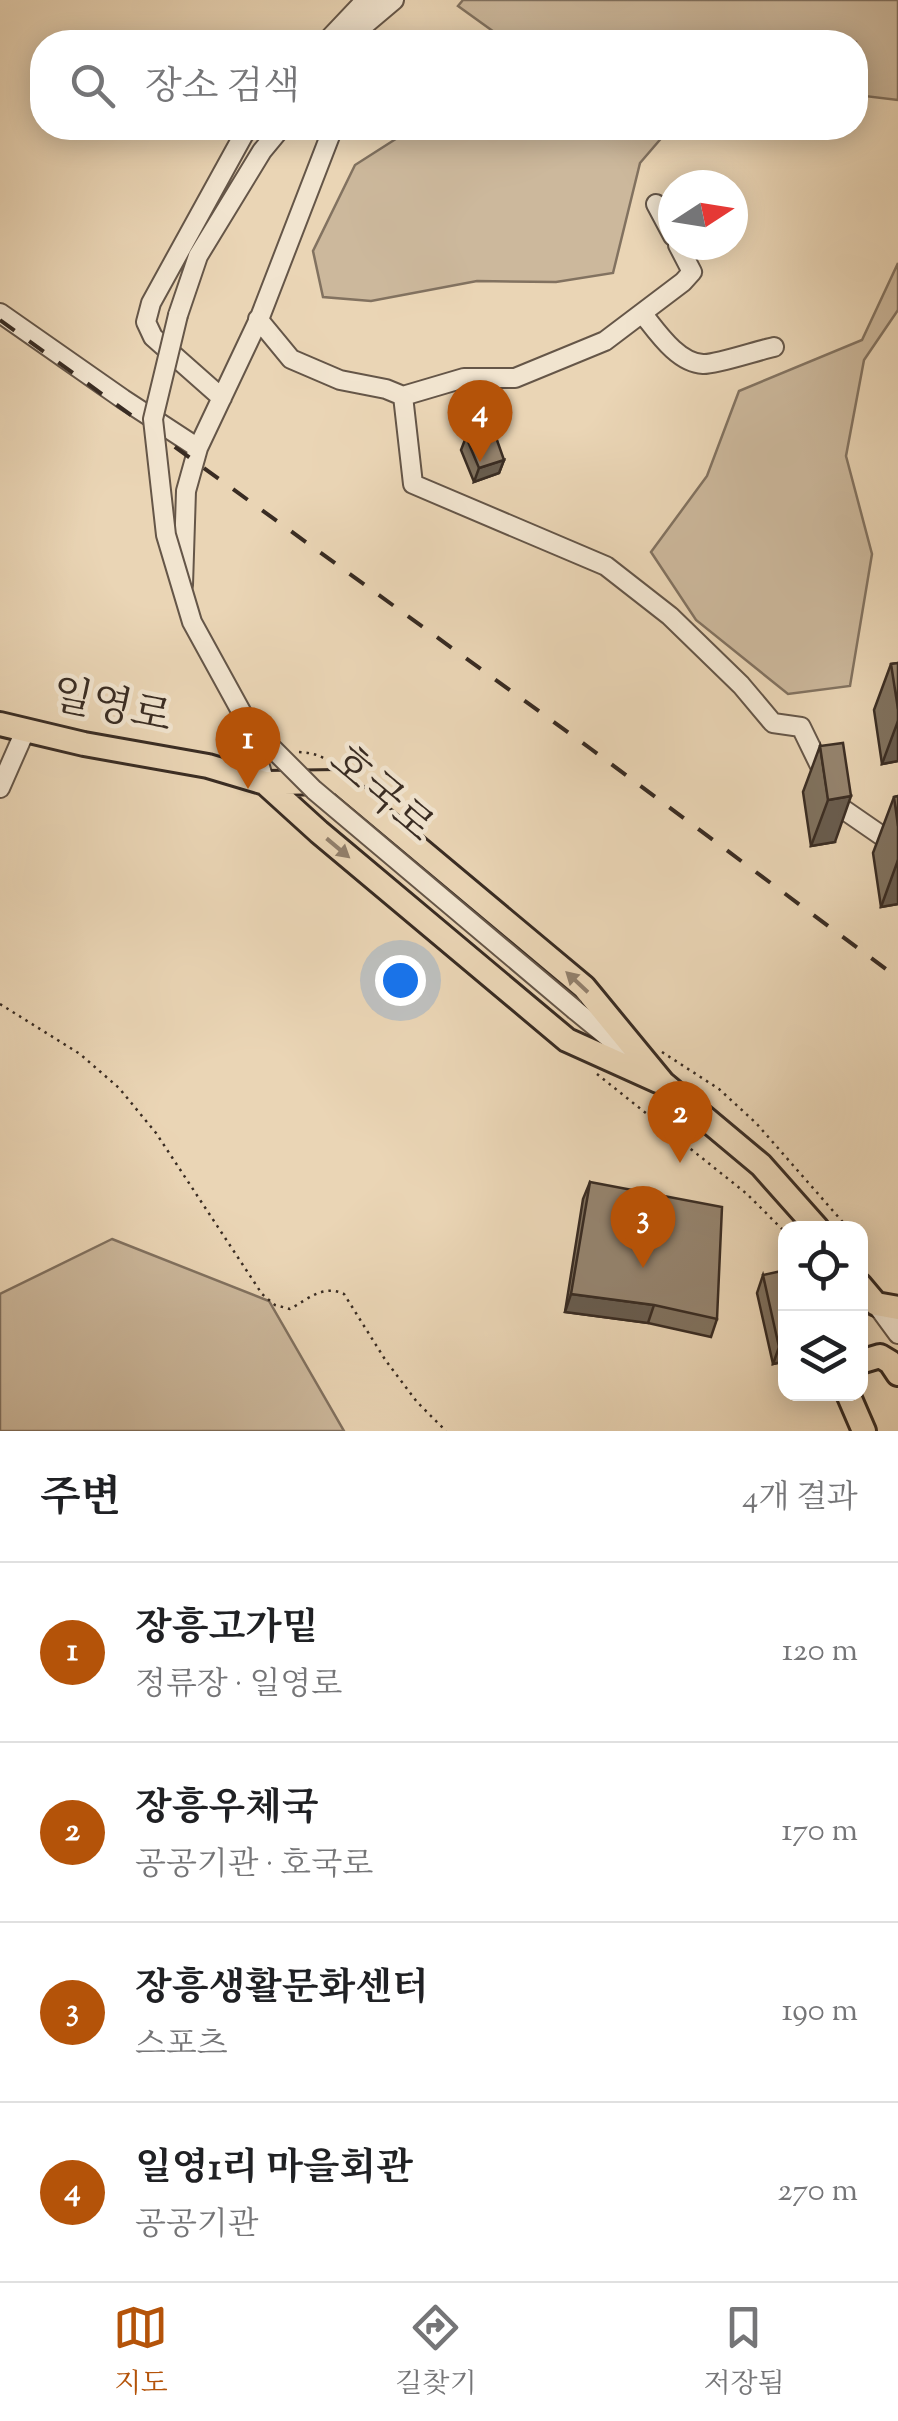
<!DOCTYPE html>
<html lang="ko">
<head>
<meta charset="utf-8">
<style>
  body { margin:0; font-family:"Sorts Mill Goudy","Noto Serif KR",serif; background:#f6f6f6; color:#202124 }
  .controls { position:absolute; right:30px; bottom:30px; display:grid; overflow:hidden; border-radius:20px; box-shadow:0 5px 25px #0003 }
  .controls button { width:90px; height:90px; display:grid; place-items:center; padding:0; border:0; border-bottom:2px solid #e0e0e0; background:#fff; color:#202124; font:50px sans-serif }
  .compass { position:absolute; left:658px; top:170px; width:90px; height:90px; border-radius:50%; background:#fff; box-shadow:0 5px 25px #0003; rotate:78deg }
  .you { position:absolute; left:400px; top:980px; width:35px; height:35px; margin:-25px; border:8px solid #fff; border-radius:50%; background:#1a73e8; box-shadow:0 0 0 15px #1a73e833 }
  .badge { display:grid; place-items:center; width:65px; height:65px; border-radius:50%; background:#b45309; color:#fff; font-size:32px; font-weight:700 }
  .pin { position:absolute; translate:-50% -82px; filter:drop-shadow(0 2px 5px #0008) }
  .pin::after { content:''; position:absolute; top:52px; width:35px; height:30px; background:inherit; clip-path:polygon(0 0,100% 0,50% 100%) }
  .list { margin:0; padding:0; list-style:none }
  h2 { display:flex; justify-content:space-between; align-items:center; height:130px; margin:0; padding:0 40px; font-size:42px }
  h2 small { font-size:32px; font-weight:400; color:#757577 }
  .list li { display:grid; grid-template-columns:65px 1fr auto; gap:30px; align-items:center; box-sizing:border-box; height:180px; padding:0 40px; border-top:2px solid #e0e0e0 }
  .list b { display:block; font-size:38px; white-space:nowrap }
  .list p { margin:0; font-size:32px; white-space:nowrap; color:#757577 }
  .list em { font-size:32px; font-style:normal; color:#757577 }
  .icon { flex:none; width:55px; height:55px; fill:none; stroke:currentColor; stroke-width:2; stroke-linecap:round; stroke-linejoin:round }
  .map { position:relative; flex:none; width:898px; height:1431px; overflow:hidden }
  .search { position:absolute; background:#fff; box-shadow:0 5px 25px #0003; left:30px; right:30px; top:30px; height:110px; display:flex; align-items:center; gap:25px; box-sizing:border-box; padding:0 35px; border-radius:40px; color:#757577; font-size:38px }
  .sheet { height:850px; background:#fff }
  nav { display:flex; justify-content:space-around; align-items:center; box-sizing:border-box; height:140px; border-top:2px solid #e0e0e0; background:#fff; font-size:28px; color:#757577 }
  nav a { display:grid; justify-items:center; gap:5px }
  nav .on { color:#b45309 }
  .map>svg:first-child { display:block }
  .green { fill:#ccb89c; stroke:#827260; stroke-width:2.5 }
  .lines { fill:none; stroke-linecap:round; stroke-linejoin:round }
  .minor-casing { stroke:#655648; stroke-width:22 }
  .major-casing { stroke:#392c23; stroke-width:28 }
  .path { stroke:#392c23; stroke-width:2.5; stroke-dasharray:2.5 5; stroke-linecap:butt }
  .minor { stroke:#f1e4cf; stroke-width:18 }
  .major { stroke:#ead5b5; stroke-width:22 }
  .rail { stroke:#392c23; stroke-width:4; stroke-dasharray:18 18; stroke-linecap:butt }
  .minor-bridge-casing { stroke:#655648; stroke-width:22; stroke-linecap:butt }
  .minor-bridge { stroke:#f1e4cf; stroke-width:18 }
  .wall { fill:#80725f; stroke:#392c23; stroke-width:2.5 }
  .shaded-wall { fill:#685c4e; stroke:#392c23; stroke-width:2.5 }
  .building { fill:#95846f; stroke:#392c23; stroke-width:2.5 }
  .oneway { fill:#92806c }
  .labels { text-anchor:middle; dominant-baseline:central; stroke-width:9; stroke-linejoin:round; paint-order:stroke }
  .street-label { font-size:42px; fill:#392c23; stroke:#f1e4cf }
</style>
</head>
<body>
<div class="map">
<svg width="898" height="1431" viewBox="0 0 898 1431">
  <rect width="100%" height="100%" fill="#ead5b5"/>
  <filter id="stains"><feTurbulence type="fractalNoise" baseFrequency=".002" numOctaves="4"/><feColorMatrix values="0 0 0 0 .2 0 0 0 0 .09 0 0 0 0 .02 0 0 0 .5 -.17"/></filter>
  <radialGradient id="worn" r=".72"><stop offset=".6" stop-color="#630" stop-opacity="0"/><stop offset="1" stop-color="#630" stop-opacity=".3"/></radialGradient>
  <path class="green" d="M463,0H898V100L856,95V42H508L458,6Z
    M413,128H670L640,163L613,273L556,282L477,281L371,301L323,297L313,251L355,165Z
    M898,263V310L864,360L846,456L872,554L850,686L788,694L696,620L651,552L707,476L739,391L862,340Z
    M112,1239L269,1301L344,1431H0V1294Z"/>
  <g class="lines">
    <defs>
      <path id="minor" d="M326,42L361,5L380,0
        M350,42L362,27L394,0
        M656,204L673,236
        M678,245L692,272L683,282L605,341L515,378H464L403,396L413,484L606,566L670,616L741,685L773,723L801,727L840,807L882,836L898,841
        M0,313L123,399L198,448L260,317L333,128
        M642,313C656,330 677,363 703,364C715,365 759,350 774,347
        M178,315L198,256L262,151L281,128
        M258,319L291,359L340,380L386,389L403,396
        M222,398L153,337L146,322L151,303L244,134L250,128
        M183,585L186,491L198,448
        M242,723L252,741L265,783
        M0,788L26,729
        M575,1010L636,1060
        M876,1304L898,1334"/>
      <path id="major" d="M0,724L84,744L208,766L265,783L339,782L584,987L663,1083L761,1165L817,1228
        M265,783L319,832L567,1040L658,1081
        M860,1285L876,1304L898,1308
        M860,1362L880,1356L890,1362L898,1374
        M848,1394L864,1431"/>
    </defs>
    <use href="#minor" class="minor-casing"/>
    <use href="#major" class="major-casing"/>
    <path class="path" d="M299,752C312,753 323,755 332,765
      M0,1004L80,1054L119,1088L156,1133L262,1294L275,1305L290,1309C308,1299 324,1284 344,1294L386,1361L417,1402L446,1431
      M662,1052L719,1089L756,1123L848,1228
      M597,1074L747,1194L786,1233"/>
    <use href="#minor" class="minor"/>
    <use href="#major" class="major"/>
    <path class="rail" d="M0,320L591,749L898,978"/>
    <defs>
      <path id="minor-bridge" d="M178,315L153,419L166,535L192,622L248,724L314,790L575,1010"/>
    </defs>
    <use href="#minor-bridge" class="minor-bridge-casing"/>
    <use href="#minor-bridge" class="minor-bridge"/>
  </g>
  <path class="wall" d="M466,437L504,460L499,473L474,482L461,450Z
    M898,663V761L882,764L874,710L891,664Z
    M820,746L835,842L811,846L803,792Z
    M898,796V904L881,907L873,853L894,797Z
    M590,1182L717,1319L711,1337L648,1323L565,1312L583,1199Z
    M763,1275L786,1361L773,1364L757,1293Z"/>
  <path class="shaded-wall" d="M504,460L499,473L474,482L479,468Z
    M898,721V761L882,764Z
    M851,796L835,842L811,846L828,800Z
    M898,860V904L881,907Z
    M571,1294L654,1305L648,1323L565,1312Z
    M786,1345V1361L773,1364L779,1347Z"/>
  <path class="building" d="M492,426L504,460L479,468L466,437Z
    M898,663V709L891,664Z
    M843,743L851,796L828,800L820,746Z
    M898,796V826L894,797Z
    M590,1182L722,1207L717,1319L654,1305L571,1294Z
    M786,1270V1345L779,1347L763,1275Z"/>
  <defs><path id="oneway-solid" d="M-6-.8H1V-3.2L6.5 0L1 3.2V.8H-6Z" transform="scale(2.5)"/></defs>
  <g class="oneway">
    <use href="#oneway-solid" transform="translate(338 848) rotate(40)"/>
    <use href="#oneway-solid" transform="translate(577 982) rotate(-137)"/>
  </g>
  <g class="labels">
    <g class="street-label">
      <text transform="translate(111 709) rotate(12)">일영로</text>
      <text transform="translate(380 796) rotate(41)">호국로</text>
    </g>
  </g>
  <rect width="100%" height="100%" filter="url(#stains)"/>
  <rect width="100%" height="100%" fill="url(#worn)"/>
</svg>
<div class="controls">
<button><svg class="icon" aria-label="locate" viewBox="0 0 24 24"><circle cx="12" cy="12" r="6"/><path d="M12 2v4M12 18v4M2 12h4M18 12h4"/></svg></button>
<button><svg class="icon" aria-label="layers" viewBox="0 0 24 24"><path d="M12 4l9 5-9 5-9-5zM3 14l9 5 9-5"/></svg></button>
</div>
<svg class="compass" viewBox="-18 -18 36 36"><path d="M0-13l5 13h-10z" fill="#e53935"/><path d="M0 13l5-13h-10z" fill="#757577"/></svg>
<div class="you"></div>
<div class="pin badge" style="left:248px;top:789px">1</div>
<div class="pin badge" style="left:680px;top:1163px">2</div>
<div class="pin badge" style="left:643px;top:1268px">3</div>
<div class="pin badge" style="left:480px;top:462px">4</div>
<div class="search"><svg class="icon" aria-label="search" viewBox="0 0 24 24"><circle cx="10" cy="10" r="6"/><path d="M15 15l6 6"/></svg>장소 검색</div>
</div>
<section class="sheet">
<h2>주변<small>4개 결과</small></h2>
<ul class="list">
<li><span class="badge">1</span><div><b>장흥고가밑</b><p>정류장 · 일영로</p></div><em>120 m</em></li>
<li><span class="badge">2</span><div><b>장흥우체국</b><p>공공기관 · 호국로</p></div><em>170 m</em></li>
<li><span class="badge">3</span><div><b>장흥생활문화센터</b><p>스포츠</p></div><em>190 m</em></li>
<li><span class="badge">4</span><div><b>일영1리 마을회관</b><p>공공기관</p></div><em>270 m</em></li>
</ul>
</section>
<nav>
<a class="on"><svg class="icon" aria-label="map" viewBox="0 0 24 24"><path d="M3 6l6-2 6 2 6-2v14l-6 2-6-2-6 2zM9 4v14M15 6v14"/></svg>지도</a>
<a><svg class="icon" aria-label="directions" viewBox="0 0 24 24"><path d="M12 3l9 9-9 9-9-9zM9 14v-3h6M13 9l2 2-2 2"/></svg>길찾기</a>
<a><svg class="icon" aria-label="saved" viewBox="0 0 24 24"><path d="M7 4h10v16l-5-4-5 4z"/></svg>저장됨</a>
</nav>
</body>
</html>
